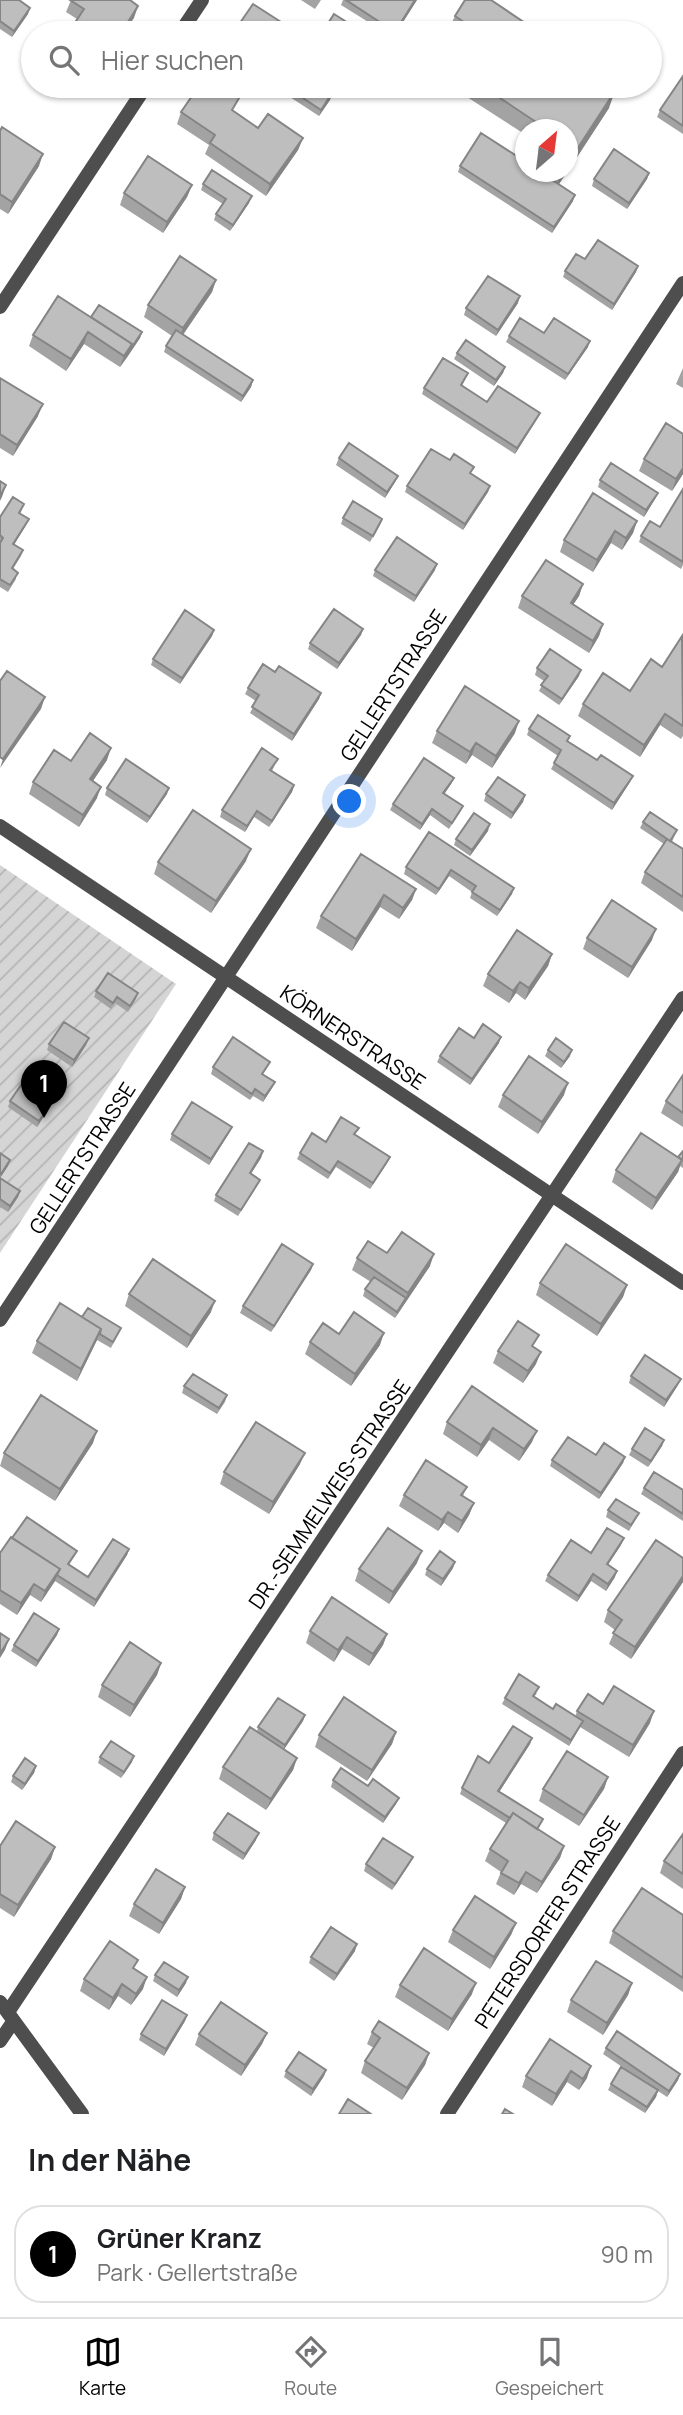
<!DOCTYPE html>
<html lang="de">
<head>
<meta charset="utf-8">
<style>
  body { margin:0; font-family:Manrope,sans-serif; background:#f2f2f2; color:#202124 }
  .compass { position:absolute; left:515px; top:119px; width:63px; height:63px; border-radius:50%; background:#fff; box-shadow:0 2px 5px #0004; rotate:28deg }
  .you { position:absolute; left:350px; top:802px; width:24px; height:24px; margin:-18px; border:5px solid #fff; border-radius:50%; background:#1a73e8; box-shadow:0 0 0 10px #1a73e833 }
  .badge { display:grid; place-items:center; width:46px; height:46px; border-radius:50%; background:#000; color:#fff; font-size:23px; font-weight:700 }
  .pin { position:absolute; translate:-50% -58px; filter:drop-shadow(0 2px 4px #0008) }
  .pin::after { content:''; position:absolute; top:37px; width:24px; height:21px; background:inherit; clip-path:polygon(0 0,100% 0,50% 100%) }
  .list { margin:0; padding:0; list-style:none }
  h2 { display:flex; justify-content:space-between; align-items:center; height:91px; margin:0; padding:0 28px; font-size:30px }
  h2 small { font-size:23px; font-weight:400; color:#757577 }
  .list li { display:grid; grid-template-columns:46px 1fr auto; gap:21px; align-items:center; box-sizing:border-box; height:98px; margin:0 14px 14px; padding:0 14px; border:2px solid #e0e0e0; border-radius:28px }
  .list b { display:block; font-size:26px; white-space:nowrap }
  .list p { margin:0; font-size:23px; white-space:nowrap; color:#757577 }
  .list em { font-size:23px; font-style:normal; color:#757577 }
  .icon { flex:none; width:38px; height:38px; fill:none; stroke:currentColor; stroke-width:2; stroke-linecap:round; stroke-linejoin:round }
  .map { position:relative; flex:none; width:683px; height:2114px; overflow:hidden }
  .search { position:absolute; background:#fff; box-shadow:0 2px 5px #0004; left:21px; right:21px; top:21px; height:77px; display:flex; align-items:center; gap:18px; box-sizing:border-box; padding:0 24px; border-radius:38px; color:#757577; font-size:26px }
  .sheet { height:203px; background:#fff }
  nav { display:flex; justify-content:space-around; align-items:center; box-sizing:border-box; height:98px; border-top:2px solid #e0e0e0; background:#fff; font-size:19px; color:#757577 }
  nav a { display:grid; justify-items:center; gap:4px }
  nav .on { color:#000 }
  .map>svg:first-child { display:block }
  .garden { fill:url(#garden-furrows) }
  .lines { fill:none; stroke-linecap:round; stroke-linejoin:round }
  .minor { stroke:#4e4e4e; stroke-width:14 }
  .tertiary { stroke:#4e4e4e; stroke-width:14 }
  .wall { fill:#a3a3a3 }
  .shaded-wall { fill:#858585 }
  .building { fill:#bebebe; stroke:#858585; stroke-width:2 }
  .labels { text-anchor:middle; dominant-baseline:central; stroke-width:5; stroke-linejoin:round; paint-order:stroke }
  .street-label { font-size:21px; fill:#000; stroke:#fff }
</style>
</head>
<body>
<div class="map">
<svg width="683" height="2114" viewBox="0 0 683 2114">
  <defs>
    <pattern id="garden-furrows" width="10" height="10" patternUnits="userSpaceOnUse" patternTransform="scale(1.75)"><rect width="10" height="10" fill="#d5d5d5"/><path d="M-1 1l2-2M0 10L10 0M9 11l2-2" fill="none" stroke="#b5b5b5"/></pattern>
  </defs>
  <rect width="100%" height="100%" fill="#fff"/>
  <path class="garden" d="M0,865L176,984L0,1253Z"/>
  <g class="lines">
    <path class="minor" d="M180,33L202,0
      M0,307L146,86
      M0,826L683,1283
      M0,1320L683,283
      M8,2012L683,998
      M0,2041L13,2022
      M447,2114L683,1753"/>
    <path class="tertiary" d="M0,2002L82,2114"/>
  </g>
  <path class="wall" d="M0,0L28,14L12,37L0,29Z
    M71,0L134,18L77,19L66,12Z
    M301,0H321L315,9Z
    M343,0H417L396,33H386L341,5Z
    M455,16L540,33H469L452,22Z
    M683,76V134L657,117L660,110Z
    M273,86H321L332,93L330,100L319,116Z
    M342,86H352L349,91Z
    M471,86H607L609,108L568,171V130H526V135L467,97Z
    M234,111L258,128L303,138L298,150L266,196L205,154L209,145L177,124L181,112Z
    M0,131L39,166L8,214L0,209Z
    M460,166L526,172H567L559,184L573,201L552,233L458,172Z
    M649,173L647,179L627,209L592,186L594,179Z
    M203,184L249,203L230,231L214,220L216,214L223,204L201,190Z
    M192,185L187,197L163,233L120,205L124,193Z
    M585,259L638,266L636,272L612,310L563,277L565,271Z
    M216,280L212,292L183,335L253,380L251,387L241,402L164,352L166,346L172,336L144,317L148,305Z
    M518,303L496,336L464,315L466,308Z
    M91,317L142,332L140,338L120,367L84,344L66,371L29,346L33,335Z
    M544,333L588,347L565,380L506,342L509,336Z
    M457,353L505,367L503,373L494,386L454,359Z
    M683,368V388L676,384Z
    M468,373L462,386L487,402L537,419L515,454L422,394L424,388Z
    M0,378L38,416L13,456L0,448Z
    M683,434V474L672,491L639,471L644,459Z
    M339,458L398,476L395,482L385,498L336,465Z
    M472,474L490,486L488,492L463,530L405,492L407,486Z
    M600,480L658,493L655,499L644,517L598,487Z
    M683,489V565L681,569L639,542L641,536L660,527Z
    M24,504L20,514L26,525L14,544L23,550L21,556L13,569L16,579L8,592L0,587V517Z
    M343,518L382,519L380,525L370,542L341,524Z
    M637,521L633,533L622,550L611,543L593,572L560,552L564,540Z
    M375,570H435L414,602L373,576Z
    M583,584L579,596L573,605L603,624L599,636L589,653L518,608L522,596Z
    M363,629L361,635L337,669L308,649L310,643Z
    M214,630L212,636L180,684L151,665L153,659Z
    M683,637V736L681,739L660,725L640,757L578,716L583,704L630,691L662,667Z
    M537,668L579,676L559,705L539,691L544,681L535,675Z
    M275,672L321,693L319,699L292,741L250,713L256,701L245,694L248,688Z
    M529,729L568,741L630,782L612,810L551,769L558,756L527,735Z
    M437,731L515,733L492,768L472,755L466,764L432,743Z
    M107,760L93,781L97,798L79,827L29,794L33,782L71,761Z
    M275,765L272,771L294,785L292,792L269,827L254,817L245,832L220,817L222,810Z
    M454,778L451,784L444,794L463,806L460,812L449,829L430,815L420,830L390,810L393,804Z
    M107,788L167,794L147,823L105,795Z
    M486,794L525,795L523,802L511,819L484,801Z
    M643,822L677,830L672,842L683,849V912L641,883L645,872L664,844L640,828Z
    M488,831L470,856L454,845L456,839Z
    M429,832L512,894L497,916L470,898L472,892L449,876L436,895L404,874L406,867Z
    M361,854L416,889L412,900L399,919L380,907L352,951L316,928L321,916Z
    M246,861L211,913L154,874L158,862Z
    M587,938L652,940L628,978L583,949Z
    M552,954L548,966L525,1000L516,993L509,1003L483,986L488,974Z
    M96,991L138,993L136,999L128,1012L115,1003L111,1009L94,997Z
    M89,1038L86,1045L72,1067L47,1050L49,1044Z
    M474,1038L499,1043L470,1085L437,1062L440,1056Z
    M548,1050L570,1056L561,1068L545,1056Z
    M213,1067L267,1068L263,1074L275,1082L272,1088L263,1102L253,1096L250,1100L211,1074Z
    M683,1075V1127L661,1113L666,1101Z
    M41,1088L36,1098L46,1113L37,1127L8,1107L10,1101Z
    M503,1095H564L538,1134L498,1107Z
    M229,1133L209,1165L170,1140L172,1134Z
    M356,1135L390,1157L387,1163L370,1189L336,1167L328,1179L297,1159L300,1153L326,1142Z
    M263,1151L261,1158L251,1174L257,1186L238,1216L214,1201L216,1195Z
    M683,1151V1168L680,1166L678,1172L652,1210L612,1182L616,1170L678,1158Z
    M0,1153L8,1166L0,1178L20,1191L18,1197L8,1212L0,1207Z
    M387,1253L430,1266L395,1318L363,1296L365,1289L371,1282L352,1270L357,1258Z
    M313,1264L311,1270L271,1332L240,1313L243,1306Z
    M540,1283L627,1285L623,1297L597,1336L536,1295Z
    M129,1294L211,1312L187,1348L125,1306Z
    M82,1317L121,1328L111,1348L97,1340L77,1381L32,1353L37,1341Z
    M310,1342L380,1345L351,1386L305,1354Z
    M498,1351L536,1364L523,1383L493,1363Z
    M631,1376L678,1385L664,1407L629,1383Z
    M184,1386L227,1395L225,1402L217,1414L182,1393Z
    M472,1386L532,1442L519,1461L489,1440L477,1457L443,1434L447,1422Z
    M664,1440L662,1446L648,1467L629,1455L632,1449Z
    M93,1443L55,1501L0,1466L4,1453Z
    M596,1455L625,1457L623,1463L599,1499L550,1466L552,1460Z
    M300,1464L269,1514L220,1484L224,1472Z
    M467,1487L463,1496L474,1503L469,1515L458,1533L444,1523L438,1531L399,1506L404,1495Z
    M644,1488L683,1490V1521L641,1494Z
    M608,1510L636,1519L629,1531L606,1517Z
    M621,1545L608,1565L615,1577L606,1591L591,1581L577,1602L545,1581L548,1575L591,1553Z
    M129,1549L127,1555L94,1607L55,1581L41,1602L30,1595L17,1615L0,1604V1553L77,1551L74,1557L69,1565L88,1577Z
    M683,1558V1582L631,1659L609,1644L615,1630L604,1622L608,1610Z
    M455,1562L453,1568L441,1586L425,1575L427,1569Z
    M417,1563L389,1604L355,1581L359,1569Z
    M59,1629L57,1635L36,1667L11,1651L14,1645Z
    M310,1631L387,1634L383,1645L369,1666L342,1649L334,1662L306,1643Z
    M161,1663L157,1675L130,1717L98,1697L102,1685Z
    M537,1693L534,1697L553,1709L575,1717L577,1711L603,1704L650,1723L629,1757L580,1727L569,1746L502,1704L505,1698Z
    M305,1715L303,1721L284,1749L297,1758L293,1770L266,1810L219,1779L223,1767L257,1732L258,1727Z
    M396,1732L392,1744L367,1781L315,1747L319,1735Z
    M532,1738L530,1744L499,1792L543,1819L538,1829L564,1846L560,1858L537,1893L521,1884L514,1895L496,1884L501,1872L485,1861L490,1849L506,1823L460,1794L462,1788L489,1763Z
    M100,1757L132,1762L121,1778L98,1763Z
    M36,1766L34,1773L22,1790L11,1782L13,1776Z
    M608,1777L604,1789L579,1826L539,1801L543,1789Z
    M333,1780L368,1786L396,1804L383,1823L331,1787Z
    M214,1833L256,1840L243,1860L212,1840Z
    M683,1834V1889L660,1873L664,1861Z
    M0,1846L55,1847L51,1859L14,1917L0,1908Z
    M410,1863L392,1890L364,1871L366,1864Z
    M185,1887L181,1899L159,1934L129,1916L134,1904Z
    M683,1915V1992L609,1943L613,1931Z
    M516,1923L511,1935L490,1969L448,1942L453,1930Z
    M355,1951L334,1981L309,1963L311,1957Z
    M135,1969L143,1989L131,2005L118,1996L109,2010L80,1991L84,1979Z
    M155,1975L186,1983L177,1997L153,1981Z
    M632,1983L628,1995L603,2035L567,2012L571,2000Z
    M400,1985L472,1994L448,2031L395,1997Z
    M187,2015L185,2021L164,2056L139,2040L141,2034Z
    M372,2032L429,2053L425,2065L402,2100L361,2073L365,2061L374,2048L367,2044Z
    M267,2033L262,2044L241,2076L195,2045L199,2034Z
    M550,2039L587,2078L579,2090L567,2082L552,2106L522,2087L526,2076Z
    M606,2048L680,2074L678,2080L667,2097L658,2091L656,2097L645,2113L608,2090L611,2084L646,2083L603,2054Z
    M326,2070L324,2076L311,2096L284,2077L286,2071Z"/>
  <path class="shaded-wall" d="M415,0H417L396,33H394Z
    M138,6L134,18L124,33H121Z
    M30,8L28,14L12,37L14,31Z
    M615,91L609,108L568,171V163Z
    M332,93L330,100L319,116L321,110Z
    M303,138L298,150L266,196L270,184Z
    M43,154L39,166L8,214L12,202Z
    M562,172H567L555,190L561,173Z
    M649,173L647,179L627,209L629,203Z
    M192,185L187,197L163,233L167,222Z
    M575,195L573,201L552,233L554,227Z
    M252,196L249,203L230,231L233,225Z
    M638,266L636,272L612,310L614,304Z
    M216,280L212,292L179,340L183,328Z
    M520,296L518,303L496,336L498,330Z
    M88,332L84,344L66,371L71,359Z
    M142,332L140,338L128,356L130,350Z
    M590,341L588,347L565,380L568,374Z
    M132,344L128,356L120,367L124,356Z
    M505,367L503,373L494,386L496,380Z
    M253,380L251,387L241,402L243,396Z
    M43,404L38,416L13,456L17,445Z
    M540,413L537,419L515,454L517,448Z
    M683,468V474L672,491L676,479Z
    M398,476L395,482L385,498L387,492Z
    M6,485L2,497L0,501V496Z
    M490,486L488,492L463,530L465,524Z
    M658,493L655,499L644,517L646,510Z
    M29,519L26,525L11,550L13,544Z
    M637,521L633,533L622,550L626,538Z
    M615,531L611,543L593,572L597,560Z
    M437,564L435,570L414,602L416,596Z
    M583,584L579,596L566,615L571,603Z
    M603,624L599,636L589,653L593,641Z
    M363,629L361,635L337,669L339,663Z
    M214,630L212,636L180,684L182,678Z
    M581,670L579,676L559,705L562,699Z
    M321,693L319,699L292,741L294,734Z
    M45,697L41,709L0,768L3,759Z
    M665,714L660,725L640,757L644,745Z
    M519,721L515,733L492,768L496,756Z
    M476,743L472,755L466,764L470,752Z
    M111,748L107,760L86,791L90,779Z
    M633,776L630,782L612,810L614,803Z
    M454,778L451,784L441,799L443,793Z
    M294,785L292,792L269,827L272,821Z
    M101,787L97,798L79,827L83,815Z
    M169,788L167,794L147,823L150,817Z
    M525,795L523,802L511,819L513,813Z
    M432,809L430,815L420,830L422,824Z
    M257,811L254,817L245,832L247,826Z
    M490,824L488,831L470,856L472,850Z
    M251,849L246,861L211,913L216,901Z
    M451,870L449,876L436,895L439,889Z
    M514,888L512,894L497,916L500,910Z
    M416,889L412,900L399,919L403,908Z
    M384,895L380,907L352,951L356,939Z
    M656,929L652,940L628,978L632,967Z
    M552,954L548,966L525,1000L529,988Z
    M520,982L516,993L509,1003L513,991Z
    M501,1037L499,1043L470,1085L472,1079Z
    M89,1038L86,1045L72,1067L74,1060Z
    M572,1050L570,1056L561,1068L564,1062Z
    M275,1082L272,1088L263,1102L265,1096Z
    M568,1083L564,1095L538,1134L542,1122Z
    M49,1106L46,1113L37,1127L39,1121Z
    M232,1127L229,1133L209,1165L211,1159Z
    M263,1151L261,1158L247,1179L250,1173Z
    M390,1157L387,1163L370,1189L373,1183Z
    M10,1160L8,1166L0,1178L1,1174Z
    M682,1160L678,1172L652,1210L656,1198Z
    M20,1191L18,1197L8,1212L10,1206Z
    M434,1254L430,1266L395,1318L408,1293Z
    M313,1264L311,1270L271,1332L274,1326Z
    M627,1285L623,1297L597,1336L601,1324Z
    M215,1301L211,1312L187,1348L191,1336Z
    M101,1329L97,1340L77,1381L81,1369Z
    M384,1333L380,1345L351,1386L355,1374Z
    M541,1352L536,1364L523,1383L528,1371Z
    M681,1379L678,1385L664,1407L666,1400Z
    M493,1428L489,1440L477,1457L481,1445Z
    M97,1431L93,1443L55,1501L60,1489Z
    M537,1431L532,1442L519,1461L524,1449Z
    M664,1440L662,1446L648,1467L651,1461Z
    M305,1453L300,1464L269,1514L273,1502Z
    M625,1457L623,1463L599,1499L601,1493Z
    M474,1503L469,1515L458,1533L462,1521Z
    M448,1512L444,1523L438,1531L442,1520Z
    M624,1538L621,1545L604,1570L607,1564Z
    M129,1549L127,1555L94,1607L96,1600Z
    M422,1551L417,1563L389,1604L393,1592Z
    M455,1562L453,1568L441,1586L443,1579Z
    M60,1569L55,1581L41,1602L45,1591Z
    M617,1571L615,1577L606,1591L608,1584Z
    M593,1574L591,1581L577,1602L579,1596Z
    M683,1576V1582L631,1659L635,1647Z
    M34,1584L30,1595L17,1615L21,1603Z
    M59,1629L57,1635L36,1667L38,1661Z
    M387,1634L383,1645L369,1666L373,1654Z
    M347,1637L342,1649L334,1662L338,1650Z
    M9,1639L5,1650L0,1658V1654Z
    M161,1663L157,1675L130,1717L134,1705Z
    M654,1711L650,1723L629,1757L633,1745Z
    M305,1715L303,1721L283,1751L285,1745Z
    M583,1721L580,1727L569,1746L571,1740Z
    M396,1732L392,1744L367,1781L372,1770Z
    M532,1738L530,1744L496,1797L498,1791Z
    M134,1756L132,1762L121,1778L124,1772Z
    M297,1758L293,1770L266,1810L271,1799Z
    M36,1766L34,1773L22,1790L25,1784Z
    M608,1777L604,1789L579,1826L584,1815Z
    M399,1798L396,1804L383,1823L385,1817Z
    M259,1833L256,1840L243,1860L245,1854Z
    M564,1846L560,1858L537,1893L542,1882Z
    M55,1847L51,1859L14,1917L18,1905Z
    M413,1857L410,1863L392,1890L395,1884Z
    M526,1872L521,1884L514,1895L519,1883Z
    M185,1887L181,1899L159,1934L163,1923Z
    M516,1923L511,1935L490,1969L494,1957Z
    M357,1944L355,1951L334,1981L337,1974Z
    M147,1977L143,1989L131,2005L136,1994Z
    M188,1977L186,1983L177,1997L179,1990Z
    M476,1983L472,1994L448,2031L452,2019Z
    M632,1983L628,1995L603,2035L607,2023Z
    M122,1984L118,1996L109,2010L113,1998Z
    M187,2015L185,2021L164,2056L166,2049Z
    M267,2033L262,2044L241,2076L245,2065Z
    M429,2053L425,2065L402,2100L407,2088Z
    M591,2066L587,2078L579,2090L583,2079Z
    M326,2070L324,2076L311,2096L313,2089Z
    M571,2071L567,2082L552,2106L556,2094Z
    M680,2074L678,2080L667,2097L669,2091Z
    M658,2090L656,2097L645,2113L647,2107Z"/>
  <path class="building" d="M0,0H19L30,8L14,31L0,21Z
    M70,0H130L138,6L121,33H68L84,9Z
    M346,0H415L395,32Z
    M465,0H491L540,33H480L455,16Z
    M253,4L295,31L294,33H233Z
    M334,14L364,33H322Z
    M683,76V126L660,110Z
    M199,86H220L239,98L232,110L258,128L268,114L303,138L270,184L210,143L215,135L181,112Z
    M285,86H321L332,93L321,110Z
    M482,86H607L615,91L568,163V130H548Z
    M2,127L43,154L12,202L0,194V131Z
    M481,133L526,162V172H540L575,195L554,227L460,166Z
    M614,149L649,173L629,203L594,179Z
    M148,156L192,185L167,222L124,193Z
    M212,170L252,196L233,225L216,214L226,199L203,184Z
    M598,240L638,266L614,304L565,271L576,254L585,259Z
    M180,256L216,280L183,328L148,305Z
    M488,276L520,296L498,330L466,308Z
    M58,296L132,344L124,356L88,332L71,359L33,335Z
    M99,305L142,332L130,350L132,344L91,317Z
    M520,318L544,333L554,318L590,341L568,374L509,336Z
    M176,330L253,380L243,396L166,346Z
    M466,340L505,367L496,380L457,353Z
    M443,358L468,373L461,385L487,402L498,386L540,413L517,448L424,388Z
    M0,378L43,404L17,445L0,434Z
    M666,423L683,434V468L676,479L644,459Z
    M349,443L398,476L387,492L339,458Z
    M431,449L450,460L454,454L474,467L470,473L490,486L465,524L407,486Z
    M611,463L658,493L646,510L600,480Z
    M0,481L6,485L0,496Z
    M683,489V562L641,536L650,521L660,527Z
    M593,493L637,521L626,538L615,531L597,560L564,540Z
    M13,497L24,504L19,513L29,519L13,544L23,550L12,568L18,573L10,585L0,579V543L3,538L0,535V517Z
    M353,501L382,519L373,536L343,518Z
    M397,537L437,564L416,596L375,570Z
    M546,560L583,584L571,603L603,624L593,641L522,596Z
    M334,609L363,629L339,663L310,643Z
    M185,610L214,630L182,678L153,659Z
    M682,636L683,726L665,714L644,745L583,704L603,673L630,691L651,659L662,667Z
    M550,649L581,670L562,699L541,685L548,676L537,668Z
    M263,664L275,672L279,666L321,693L294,734L252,707L259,695L248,688Z
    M7,671L45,697L3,759L0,757V681Z
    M465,686L519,721L496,756L476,743L470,752L437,731Z
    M538,715L570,736L567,741L597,760L601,755L633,776L614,803L554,763L561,750L529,729Z
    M90,733L111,748L90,779L101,787L83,815L33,782L54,750L71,761Z
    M262,748L278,759L270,770L294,785L272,821L257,811L247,826L222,810Z
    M424,758L454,778L443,793L463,806L452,823L432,809L422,824L393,804Z
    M126,759L169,788L150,817L107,788Z
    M498,777L525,795L513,813L486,794Z
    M193,810L251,849L216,901L158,862Z
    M650,812L677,830L670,841L643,822Z
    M474,813L490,824L472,850L456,839Z
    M429,832L514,888L500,910L472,892L476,886L451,870L439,889L406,867Z
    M667,839L683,849V897L645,872Z
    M361,854L416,889L403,908L384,895L356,939L321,916Z
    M612,900L656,929L632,967L587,938Z
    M517,930L552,954L529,988L520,982L513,991L488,974Z
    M108,973L138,993L130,1006L117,997L113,1003L96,991Z
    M64,1022L89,1038L74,1060L49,1044Z
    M483,1024L501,1037L472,1079L440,1056L459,1028L474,1038Z
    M233,1037L270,1062L262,1074L275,1082L265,1096L255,1089L252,1094L213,1067Z
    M556,1038L572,1050L564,1062L548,1050Z
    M529,1056L568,1083L542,1122L503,1095Z
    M683,1075V1113L666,1101Z
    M26,1078L41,1088L35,1097L49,1106L39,1121L10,1101Z
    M192,1102L232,1127L211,1159L172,1134Z
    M341,1117L359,1128L354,1134L390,1157L373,1183L338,1161L330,1173L300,1153L312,1133L326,1142Z
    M641,1133L682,1160L656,1198L616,1170Z
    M249,1143L263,1151L250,1173L260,1180L241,1210L216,1195Z
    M683,1151V1160L678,1157Z
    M0,1153L10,1160L1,1174H0Z
    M0,1178L20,1191L10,1206L0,1199Z
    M402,1232L434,1254L408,1293L357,1258L368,1241L387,1253Z
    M282,1244L313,1264L274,1326L243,1306Z
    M566,1244L627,1285L601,1324L540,1283Z
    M153,1259L215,1301L191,1336L129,1294Z
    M374,1277L406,1298L397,1312L365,1289Z
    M60,1303L101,1329L81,1369L37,1341Z
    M88,1308L121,1328L113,1342L100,1334L101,1329L82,1317Z
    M354,1312L384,1333L355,1374L310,1342L323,1323L339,1334Z
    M518,1321L539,1335L532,1346L541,1352L528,1371L498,1351Z
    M645,1355L681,1379L666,1400L631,1376Z
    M193,1374L227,1395L219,1408L184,1386Z
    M472,1386L537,1431L524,1449L493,1428L481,1445L447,1422Z
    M41,1395L97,1431L60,1489L4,1453Z
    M256,1422L305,1453L273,1502L224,1472Z
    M645,1428L664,1440L651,1461L632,1449Z
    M568,1437L596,1455L604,1443L625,1457L601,1493L552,1460Z
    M426,1460L467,1487L461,1495L474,1503L462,1521L448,1512L442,1520L404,1495Z
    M654,1472L683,1490V1514L644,1488Z
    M616,1499L639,1513L631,1525L608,1510Z
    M27,1517L77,1551L68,1564L88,1577L113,1539L129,1549L96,1600L57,1575L60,1569L12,1538Z
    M388,1528L422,1551L393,1592L359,1569Z
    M607,1528L624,1538L607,1564L617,1571L608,1584L593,1574L579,1596L548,1575L571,1540L591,1553Z
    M11,1537L60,1569L45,1591L34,1584L21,1603L0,1590V1553Z
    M656,1540L683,1558V1576L635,1647L613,1633L622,1620L608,1610Z
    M440,1551L455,1562L443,1579L427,1569Z
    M332,1597L387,1634L373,1654L347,1637L338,1650L310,1631Z
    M34,1613L59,1629L38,1661L14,1645Z
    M0,1633L9,1639L0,1654Z
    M130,1642L161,1663L134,1705L102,1685Z
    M519,1674L539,1687L533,1696L553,1709L556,1704L583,1721L571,1740L505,1698Z
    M614,1686L654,1711L633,1745L577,1711L588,1694L603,1704Z
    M344,1697L396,1732L372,1770L319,1735Z
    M278,1698L305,1715L285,1745L258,1727Z
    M513,1726L532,1738L498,1791L543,1819L537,1829L513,1813L510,1818L462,1788L478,1756L489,1763Z
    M250,1727L297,1758L271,1799L223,1767Z
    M111,1741L134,1756L124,1772L100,1757Z
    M567,1751L608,1777L584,1815L543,1789Z
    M25,1758L36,1766L25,1784L13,1776Z
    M341,1768L368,1786L373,1779L399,1798L385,1817L333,1780Z
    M228,1813L259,1833L245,1854L214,1833Z
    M513,1813L564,1846L542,1882L526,1872L519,1883L501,1873L508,1861L490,1849Z
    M16,1821L55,1847L18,1905L0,1894V1846Z
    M683,1834V1874L664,1861Z
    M383,1838L413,1857L395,1884L366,1864Z
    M156,1869L185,1887L163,1923L134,1904Z
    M642,1888L683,1915V1978L613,1931Z
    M475,1896L516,1923L494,1957L453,1930Z
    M331,1927L357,1944L337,1974L311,1957Z
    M110,1941L138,1960L133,1968L147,1977L136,1994L122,1984L113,1998L84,1979Z
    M424,1948L476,1983L452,2019L400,1985Z
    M596,1961L632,1983L607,2023L571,2000Z
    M164,1962L188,1977L179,1990L155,1975Z
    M162,2000L187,2015L166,2049L141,2034Z
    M221,2002L267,2033L245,2065L199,2034Z
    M379,2021L429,2053L407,2088L365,2061L380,2038L372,2032Z
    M617,2031L680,2074L669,2091L606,2048Z
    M550,2039L591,2066L583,2079L571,2071L556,2094L526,2076Z
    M299,2052L326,2070L313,2089L286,2071Z
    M621,2067L658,2090L647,2107L611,2084Z
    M348,2099L371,2114H339Z
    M505,2109L513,2114H502Z"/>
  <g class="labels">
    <g class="street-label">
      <text transform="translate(393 685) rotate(-57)">GELLERTSTRASSE</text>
      <text transform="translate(353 1037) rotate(34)">KÖRNERSTRASSE</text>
      <text transform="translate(82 1158) rotate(-57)">GELLERTSTRASSE</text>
      <text transform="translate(329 1494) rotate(-56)">DR.-SEMMELWEIS-STRASSE</text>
      <text transform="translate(547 1922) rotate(-57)">PETERSDORFER STRASSE</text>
    </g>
  </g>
</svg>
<svg class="compass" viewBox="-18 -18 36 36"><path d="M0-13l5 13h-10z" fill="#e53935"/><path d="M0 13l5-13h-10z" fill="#757577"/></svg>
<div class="you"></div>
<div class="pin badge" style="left:44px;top:1118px">1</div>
<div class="search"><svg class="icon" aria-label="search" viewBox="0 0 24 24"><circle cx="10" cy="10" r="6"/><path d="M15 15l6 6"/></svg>Hier suchen</div>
</div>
<section class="sheet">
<h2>In der Nähe<small></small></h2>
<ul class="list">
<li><span class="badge">1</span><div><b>Grüner Kranz</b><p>Park · Gellertstraße</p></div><em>90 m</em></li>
</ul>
</section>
<nav>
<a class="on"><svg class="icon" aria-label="map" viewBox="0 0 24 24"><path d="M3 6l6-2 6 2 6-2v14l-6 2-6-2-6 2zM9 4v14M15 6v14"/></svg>Karte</a>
<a><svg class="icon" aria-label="directions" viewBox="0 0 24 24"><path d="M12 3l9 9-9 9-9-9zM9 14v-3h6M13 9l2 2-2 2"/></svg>Route</a>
<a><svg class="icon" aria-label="saved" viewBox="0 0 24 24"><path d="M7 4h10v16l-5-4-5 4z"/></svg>Gespeichert</a>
</nav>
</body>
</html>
